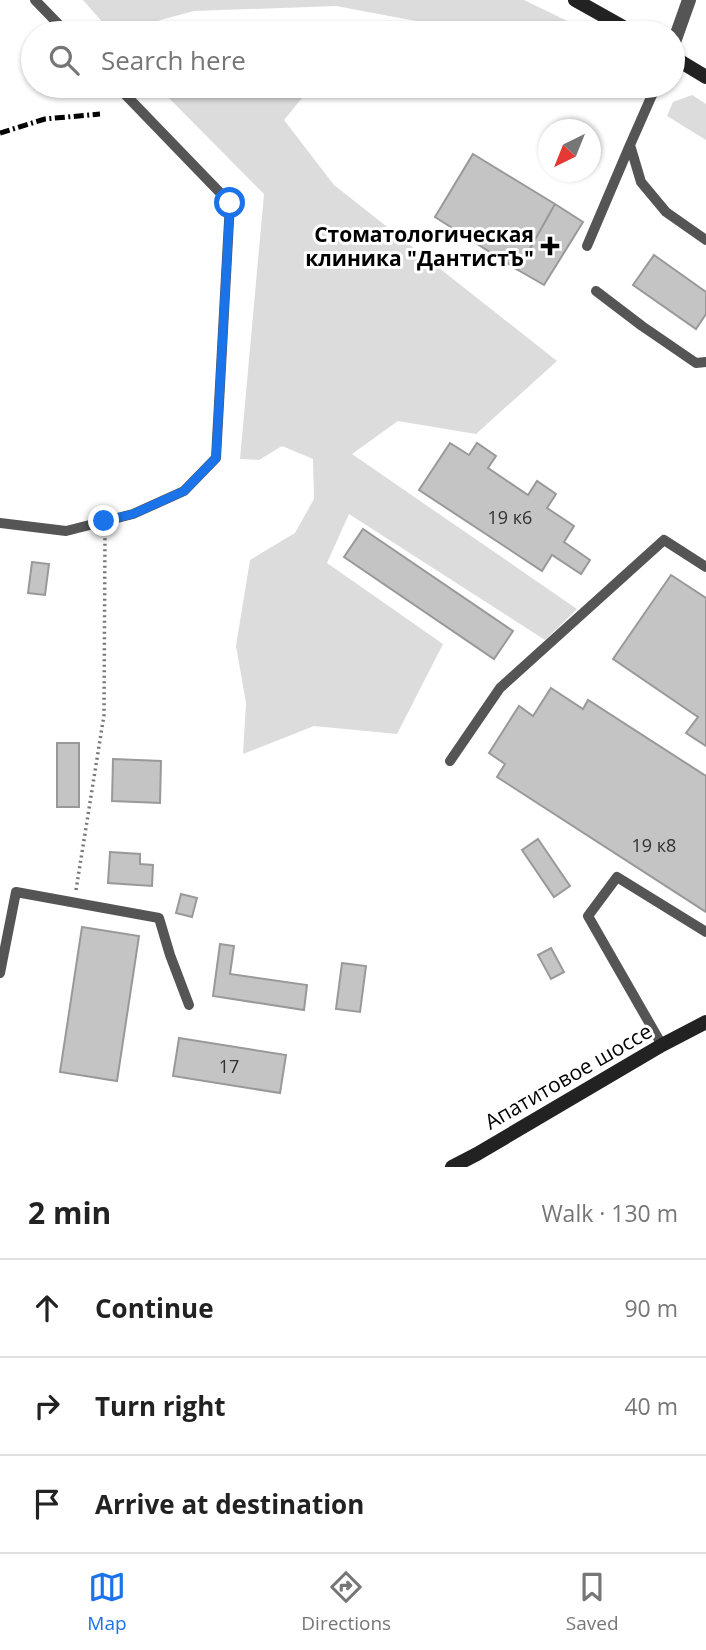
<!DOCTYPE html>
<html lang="en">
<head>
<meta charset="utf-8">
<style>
  body { margin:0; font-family:"Open Sans",sans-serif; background:#f6f6f6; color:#222 }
  .compass { position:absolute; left:538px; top:119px; width:63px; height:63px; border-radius:50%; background:#fff; box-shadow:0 2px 5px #0004; rotate:223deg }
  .stop { position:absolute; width:21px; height:21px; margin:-16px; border:5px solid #1a73e8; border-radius:50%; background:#fff }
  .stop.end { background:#1a73e8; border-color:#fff; box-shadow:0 2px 7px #0008 }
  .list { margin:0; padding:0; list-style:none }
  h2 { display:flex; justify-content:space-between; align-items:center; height:91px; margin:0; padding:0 28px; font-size:30px }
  h2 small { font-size:23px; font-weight:400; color:#767676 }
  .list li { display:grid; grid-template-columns:46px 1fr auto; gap:21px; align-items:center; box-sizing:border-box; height:98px; padding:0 28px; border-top:2px solid #e0e0e0 }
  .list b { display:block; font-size:26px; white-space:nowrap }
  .list em { font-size:23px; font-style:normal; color:#767676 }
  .icon { flex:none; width:38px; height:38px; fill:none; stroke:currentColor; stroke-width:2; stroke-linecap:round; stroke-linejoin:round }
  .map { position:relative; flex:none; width:706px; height:1167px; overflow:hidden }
  .search { position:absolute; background:#fff; box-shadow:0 2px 5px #0004; left:21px; right:21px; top:21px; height:77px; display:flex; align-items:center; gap:18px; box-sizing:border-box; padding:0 24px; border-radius:38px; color:#767676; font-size:26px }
  .sheet { height:385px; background:#fff }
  nav { display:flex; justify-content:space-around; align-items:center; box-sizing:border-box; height:98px; border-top:2px solid #e0e0e0; background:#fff; font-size:19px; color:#767676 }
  nav a { display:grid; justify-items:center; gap:4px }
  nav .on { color:#1a73e8 }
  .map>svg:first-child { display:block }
  .green { fill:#dcdcdc }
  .building { fill:#c4c4c4; stroke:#999; stroke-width:2 }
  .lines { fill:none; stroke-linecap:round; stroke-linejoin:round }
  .path { stroke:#777; stroke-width:3.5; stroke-dasharray:2 3.5; stroke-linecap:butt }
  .lane { stroke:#555; stroke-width:10 }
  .street { stroke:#555; stroke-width:14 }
  .secondary { stroke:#222; stroke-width:14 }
  .rail { stroke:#000; stroke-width:5; stroke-dasharray:10 3.5 2 3.5; stroke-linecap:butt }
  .route { stroke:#1a73e8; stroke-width:9 }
  .poi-dot { fill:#000; stroke:#fff; stroke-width:2.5 }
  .labels { text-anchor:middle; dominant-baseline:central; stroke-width:6; stroke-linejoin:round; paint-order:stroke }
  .number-label { font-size:18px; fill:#313131 }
  .poi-label { font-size:21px; font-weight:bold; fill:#000; stroke:#fff; text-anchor:end }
  .street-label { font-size:21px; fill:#000; stroke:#fff }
</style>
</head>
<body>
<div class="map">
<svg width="706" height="1167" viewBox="0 0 706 1167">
  <rect width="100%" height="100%" fill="#fff"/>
  <path class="green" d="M83,0H524L592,33H466L448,27L336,6L194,11L112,33Z
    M356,26L387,33H190Z
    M157,86H312L284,120L334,185L557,361L476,434L398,421L352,454L577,609L545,640L349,514L327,563L443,644L397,734L314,726L243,754L246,703L236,646L250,560L295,533L314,499L313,459L282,446L259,460L240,459L264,194Z
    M692,95L706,104V140L667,116L673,102Z"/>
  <path class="building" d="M473,154L555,204L518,270L435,217Z
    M555,204L583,222L544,285L518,270Z
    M654,255L706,292V314L696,329L633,285Z
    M450,443L469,455L477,443L496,456L488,468L528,495L537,481L556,494L547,508L574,526L564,542L590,560L581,574L552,555L542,571L419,490Z
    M363,529L513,631L494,659L344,557Z
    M32,562L49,564L45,595L28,593Z
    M671,575L706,598V746L686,733L698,717L613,659Z
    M551,688L583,709L588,700L706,776V912L497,777L505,764L489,753L519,706L533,716Z
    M57,743H79V807H57Z
    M113,759L161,761L160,803L112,801Z
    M538,839L570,886L554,897L522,850Z
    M110,852L140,854V864L153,865L152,886L108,883Z
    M181,894L197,898L192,917L176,913Z
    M82,927L139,936L117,1081L60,1072Z
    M220,944L234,946L230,974L307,985L304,1010L213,996Z
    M551,948L564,972L551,979L538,955Z
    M342,963L366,966L360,1012L336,1009Z
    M179,1038L286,1055L280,1093L173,1076Z"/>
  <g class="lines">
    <path class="path" d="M76,890L104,715L105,536"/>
    <path class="lane" d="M35,0L67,33
      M656,86L630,145L641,182L666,212L706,240
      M587,246L630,145
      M596,291L642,326L696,363L706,362
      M0,523L66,531L133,514L184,491L216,458L230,203L117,86
      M450,761L500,688L664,540L706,567
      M0,973L16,892L159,918L170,955L189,1005
      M662,1045L588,916L617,877L706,932"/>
    <path class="street" d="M673,45L689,0"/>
    <path class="secondary" d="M575,0L634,33
      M673,57L706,77
      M452,1167L477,1154L662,1045L706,1022"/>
    <path class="rail" d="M0,133L45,119L100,114"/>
  </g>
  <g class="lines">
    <path class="route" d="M104,521L133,514L184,491L216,458L230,203"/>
  </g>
  <path class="poi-dot" d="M546.5 235.5h7v7h7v7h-7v7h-7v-7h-7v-7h7z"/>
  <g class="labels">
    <g class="number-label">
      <text x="510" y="517">19 к6</text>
      <text x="654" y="845">19 к8</text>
      <text x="229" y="1066">17</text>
    </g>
    <g class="poi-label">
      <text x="534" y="234">Стоматологическая<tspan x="534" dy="24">клиника "ДантистЪ"</tspan></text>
    </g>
    <g class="street-label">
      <text transform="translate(568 1076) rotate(-30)">Апатитовое шоссе</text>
    </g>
  </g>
</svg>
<svg class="compass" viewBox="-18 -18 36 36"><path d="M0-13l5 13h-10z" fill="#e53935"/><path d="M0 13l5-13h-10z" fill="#767676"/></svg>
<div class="stop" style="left:230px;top:203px"></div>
<div class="stop end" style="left:104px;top:521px"></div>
<div class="search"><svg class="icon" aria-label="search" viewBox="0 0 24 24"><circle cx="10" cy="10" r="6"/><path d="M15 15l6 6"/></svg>Search here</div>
</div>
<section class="sheet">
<h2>2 min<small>Walk · 130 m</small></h2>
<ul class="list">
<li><svg class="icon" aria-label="ahead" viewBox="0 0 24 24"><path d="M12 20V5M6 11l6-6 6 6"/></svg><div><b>Continue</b></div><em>90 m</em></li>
<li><svg class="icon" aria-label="right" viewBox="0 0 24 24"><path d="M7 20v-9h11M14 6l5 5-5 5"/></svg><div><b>Turn right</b></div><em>40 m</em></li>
<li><svg class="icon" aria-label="arrive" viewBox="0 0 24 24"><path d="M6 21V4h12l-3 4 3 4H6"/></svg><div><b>Arrive at destination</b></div></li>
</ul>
</section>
<nav>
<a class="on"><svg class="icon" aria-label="map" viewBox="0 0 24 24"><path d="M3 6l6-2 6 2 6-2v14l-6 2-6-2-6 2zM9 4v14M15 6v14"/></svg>Map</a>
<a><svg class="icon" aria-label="directions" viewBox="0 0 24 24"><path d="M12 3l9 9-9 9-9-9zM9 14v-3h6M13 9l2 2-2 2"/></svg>Directions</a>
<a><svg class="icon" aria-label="saved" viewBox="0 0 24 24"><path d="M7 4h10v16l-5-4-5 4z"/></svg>Saved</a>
</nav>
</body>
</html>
